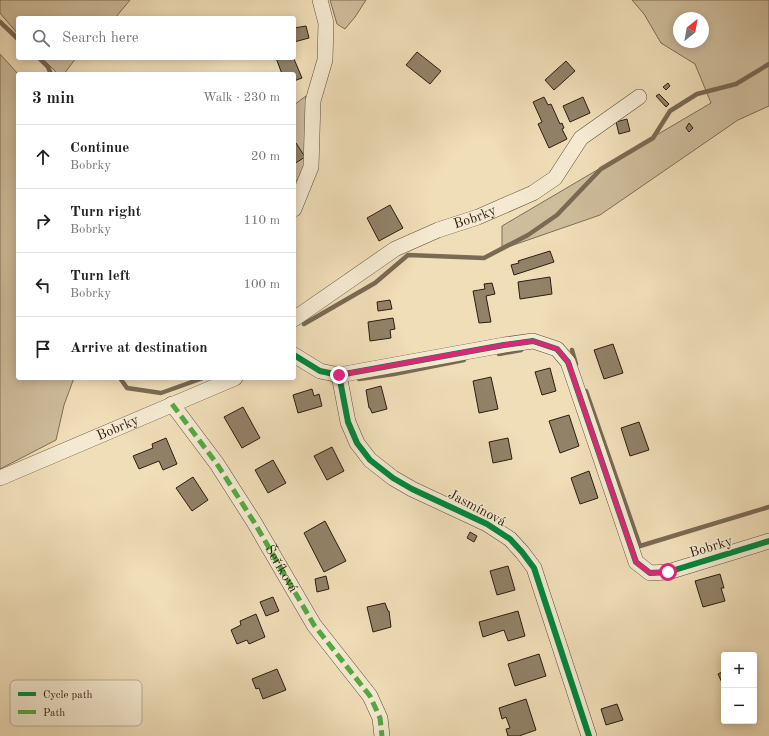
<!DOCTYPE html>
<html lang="en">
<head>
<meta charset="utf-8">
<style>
  body { margin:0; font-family:"Old Standard TT",serif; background:#f2f2f2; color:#222 }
  .controls { position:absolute; right:12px; bottom:12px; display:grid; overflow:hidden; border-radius:4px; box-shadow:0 2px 10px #0003 }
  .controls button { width:36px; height:36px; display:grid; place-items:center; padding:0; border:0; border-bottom:1px solid #e0e0e0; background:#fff; color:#222; font:20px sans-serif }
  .compass { position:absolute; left:673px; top:12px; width:36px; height:36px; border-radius:50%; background:#fff; box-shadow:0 2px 10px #0003; rotate:31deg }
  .stop { position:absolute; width:12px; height:12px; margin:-9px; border:3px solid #db2777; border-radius:50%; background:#fff }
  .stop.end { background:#db2777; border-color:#fff; box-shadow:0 1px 4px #0008 }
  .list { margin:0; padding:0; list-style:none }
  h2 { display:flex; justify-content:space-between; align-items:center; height:52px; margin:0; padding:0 16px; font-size:17px }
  h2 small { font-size:13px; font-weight:400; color:#767676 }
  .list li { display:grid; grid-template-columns:26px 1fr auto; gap:12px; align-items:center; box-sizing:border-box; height:64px; padding:0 16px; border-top:1px solid #e0e0e0 }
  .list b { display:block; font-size:15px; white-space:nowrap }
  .list p { margin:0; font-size:13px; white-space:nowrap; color:#767676 }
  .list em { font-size:13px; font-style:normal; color:#767676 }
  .icon { flex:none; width:22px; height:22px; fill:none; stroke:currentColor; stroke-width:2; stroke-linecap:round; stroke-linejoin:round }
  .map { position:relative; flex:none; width:769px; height:736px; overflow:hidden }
  .search { position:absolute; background:#fff; box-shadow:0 2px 10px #0003; left:16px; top:16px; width:280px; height:44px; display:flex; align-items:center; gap:10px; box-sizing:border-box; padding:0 14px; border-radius:4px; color:#767676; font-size:15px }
  .panel { position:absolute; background:#fff; box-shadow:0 2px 10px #0003; left:16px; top:72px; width:280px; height:308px; border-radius:4px }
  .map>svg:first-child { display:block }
  .green { fill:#cebd9c; stroke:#7c6e56; fill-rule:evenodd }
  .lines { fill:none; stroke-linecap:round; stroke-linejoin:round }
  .stream { stroke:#796a53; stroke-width:4.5 }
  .building { fill:#918268; stroke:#2a1e11 }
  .minor-casing { stroke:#5c4e3b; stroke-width:16 }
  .minor { stroke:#f5ead1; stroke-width:15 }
  .quiet { stroke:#53aa42; stroke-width:5; stroke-dasharray:10 5; stroke-linecap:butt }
  .cycleway-casing { stroke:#f5ead1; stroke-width:8 }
  .cycleway { stroke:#00873e; stroke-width:6 }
  .route { stroke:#db2777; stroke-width:5 }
  .labels { text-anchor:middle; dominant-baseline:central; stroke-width:3; stroke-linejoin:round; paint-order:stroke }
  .street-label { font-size:14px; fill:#2a1e11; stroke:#f5ead1 }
  .key { fill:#f5ead1; stroke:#b8ad97; stroke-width:1 }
  .key-label { font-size:11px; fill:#2a1e11 }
</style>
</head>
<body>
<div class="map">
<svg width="769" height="736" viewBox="0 0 769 736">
  <rect width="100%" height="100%" fill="#f0deb8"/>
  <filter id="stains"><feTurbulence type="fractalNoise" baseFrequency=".005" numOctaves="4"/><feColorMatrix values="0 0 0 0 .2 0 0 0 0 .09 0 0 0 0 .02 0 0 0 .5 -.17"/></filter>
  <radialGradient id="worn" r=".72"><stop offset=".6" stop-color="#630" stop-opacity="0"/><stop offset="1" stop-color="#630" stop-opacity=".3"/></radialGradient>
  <path class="green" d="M0,0H130L115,18H18V34L0,13Z
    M330,0H366L355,17L345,29L337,24Z
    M632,0H769V106L738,120L600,215L502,249V226L711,103L695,64L661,43L644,14ZM679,18H703V42H679Z
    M0,54L18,74V378H74L64,405L56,440L0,469Z
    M42,58H76L64,74H58Z
    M306,96L307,158L301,178L294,182V105Z"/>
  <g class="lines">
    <path class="stream" d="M0,22L18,39
      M39,58L48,67L51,74
      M304,324L375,283L408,255L484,258L528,235L557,215L601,169L653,138L670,111L697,94L736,84L769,64
      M572,350L576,364
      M499,354L521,350
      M120,378L127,388L161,393L203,378
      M359,379L394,374L464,360
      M586,391L640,546L769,507"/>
  </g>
  <path class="building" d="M306,26L309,38L294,42V28Z
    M417,52L441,71L430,84L406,65Z
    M276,58H289L290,60L294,59L302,78L294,81V74H282Z
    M566,61L575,71L554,90L545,80Z
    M668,83L670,86L666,90L663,87Z
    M659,94L669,104L666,107L656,96Z
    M544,97L548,105L551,104L560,124L562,123L564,128L562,129L567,139L549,148L538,124L542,122L533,102Z
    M583,97L590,113L570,122L563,106Z
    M627,119L630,131L619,134L616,122Z
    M689,123L693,128L689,132L686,128Z
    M296,143L305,157L294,164V144Z
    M390,205L403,228L379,241L367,218Z
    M550,251L554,262L514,275L511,265L519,263L518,261Z
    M550,277L552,294L520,299L518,282Z
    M492,283L495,294L486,296L491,322L479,323L473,291L485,289L484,284Z
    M390,300L392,309L378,311L377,302Z
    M393,318L395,329L390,330L391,338L370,341L368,322Z
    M613,344L623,373L604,379L594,350Z
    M550,368L556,391L542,395L535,372Z
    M491,377L498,409L479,413L473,381Z
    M381,386L387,409L372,413L370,408H369L366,390Z
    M312,389L314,396L319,394L322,406L298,413L293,395Z
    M243,407L260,438L242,448L224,417Z
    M569,415L579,446L560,453L549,421Z
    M639,422L649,450L630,456L621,428Z
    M166,438L177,464L163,470L159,461L139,469L133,456L153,448L152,444Z
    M508,438L512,459L493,463L489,442Z
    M332,447L344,471L327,480L314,456Z
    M273,460L286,483L268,493L255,470Z
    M589,471L598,498L580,504L571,478Z
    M193,477L208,500L192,511L176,488Z
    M325,521L346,561L324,572L304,533Z
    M470,532L477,536L474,542L467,538Z
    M508,566L515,590L497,595L490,571Z
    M720,574L724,588H721L725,601L703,607L695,581Z
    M326,576L329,589L317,592L315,579Z
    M273,597L279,611L266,616L260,602Z
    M385,603L388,611H389L391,627L373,632L367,607Z
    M518,611L525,636L508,641L504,630L483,637L479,622Z
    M256,614L265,637L249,644L247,640L237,644L231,630L241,625L240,621Z
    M539,654L546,676L515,686L508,664Z
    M277,669L286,690L263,699L259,688L256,689L252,679Z
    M724,671V687L718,674Z
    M526,699L536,730L519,736H508L506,729L510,728L506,717L502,719L499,708Z
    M617,704L623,720L606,725L601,709Z"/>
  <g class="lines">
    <defs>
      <g id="minor">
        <path d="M294,209L311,167L313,101L325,60L326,23L320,0"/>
        <path id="s1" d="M294,319L395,249L438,230L478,217L533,193L555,178L581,138L639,97"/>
        <path d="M294,355L320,371L339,375L504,345L533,341L557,349L568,362L636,562L650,573L668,572L769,541"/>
        <path d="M339,375L348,422L357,443L370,460L393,478L412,489L487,524L510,539L522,552L534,568L589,736"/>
        <path d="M172,404L217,464L254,522L314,625L370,696L380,718L382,736"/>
        <path id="s2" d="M0,478L235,378"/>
      </g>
    </defs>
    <use href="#minor" class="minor-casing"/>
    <use href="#minor" class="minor"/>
    <path class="quiet" id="s3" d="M172,404L217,464L254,522L314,625L370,696L380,718L382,736"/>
    <defs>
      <path id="cycleway" d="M294,355L320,371L339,375L504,345L533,341L557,349L568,362L636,562L650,573L668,572L769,541
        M339,375L348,422L357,443L370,460L393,478L412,489L487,524L510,539L522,552L534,568L589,736"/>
    </defs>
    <use href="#cycleway" class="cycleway-casing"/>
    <use href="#cycleway" class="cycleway"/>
  </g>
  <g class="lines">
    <path class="route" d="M339,375L504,345L533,341L557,349L568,362L636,562L650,573L668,572"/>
  </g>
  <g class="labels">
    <g class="street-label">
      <text stroke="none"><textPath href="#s1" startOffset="209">Bobrky</textPath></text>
      <text stroke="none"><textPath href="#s2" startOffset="128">Bobrky</textPath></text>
      <text transform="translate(477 508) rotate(28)">Jasmínová</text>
      <text transform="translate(711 547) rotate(-17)">Bobrky</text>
      <text stroke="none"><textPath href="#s3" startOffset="198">Šeříková</textPath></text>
    </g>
  </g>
  <rect x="10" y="680" width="132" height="46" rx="6" class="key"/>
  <rect x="18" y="692" width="18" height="4" fill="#00873e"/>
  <rect x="18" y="710" width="18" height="4" fill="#53aa42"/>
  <g class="key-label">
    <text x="43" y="698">Cycle path</text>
    <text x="43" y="716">Path</text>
  </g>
  <rect width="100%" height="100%" filter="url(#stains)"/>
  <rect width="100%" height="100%" fill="url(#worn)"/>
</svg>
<div class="controls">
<button>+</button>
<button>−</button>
</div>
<svg class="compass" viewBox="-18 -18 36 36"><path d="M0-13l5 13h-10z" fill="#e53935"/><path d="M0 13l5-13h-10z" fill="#767676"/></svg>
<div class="stop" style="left:668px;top:572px"></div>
<div class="stop end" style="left:339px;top:375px"></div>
<div class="search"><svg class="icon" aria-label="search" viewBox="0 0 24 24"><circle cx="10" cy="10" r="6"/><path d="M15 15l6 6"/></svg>Search here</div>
<section class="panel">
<h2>3 min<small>Walk · 230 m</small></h2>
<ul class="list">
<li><svg class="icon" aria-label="ahead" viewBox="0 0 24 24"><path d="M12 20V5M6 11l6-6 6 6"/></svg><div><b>Continue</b><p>Bobrky</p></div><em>20 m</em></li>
<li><svg class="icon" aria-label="right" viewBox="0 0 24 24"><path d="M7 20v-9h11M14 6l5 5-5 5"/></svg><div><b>Turn right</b><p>Bobrky</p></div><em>110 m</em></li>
<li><svg class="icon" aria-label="left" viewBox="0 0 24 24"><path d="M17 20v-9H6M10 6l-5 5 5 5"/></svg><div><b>Turn left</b><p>Bobrky</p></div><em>100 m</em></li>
<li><svg class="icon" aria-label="arrive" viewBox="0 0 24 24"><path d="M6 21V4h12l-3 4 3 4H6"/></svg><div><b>Arrive at destination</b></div></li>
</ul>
</section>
</div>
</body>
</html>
